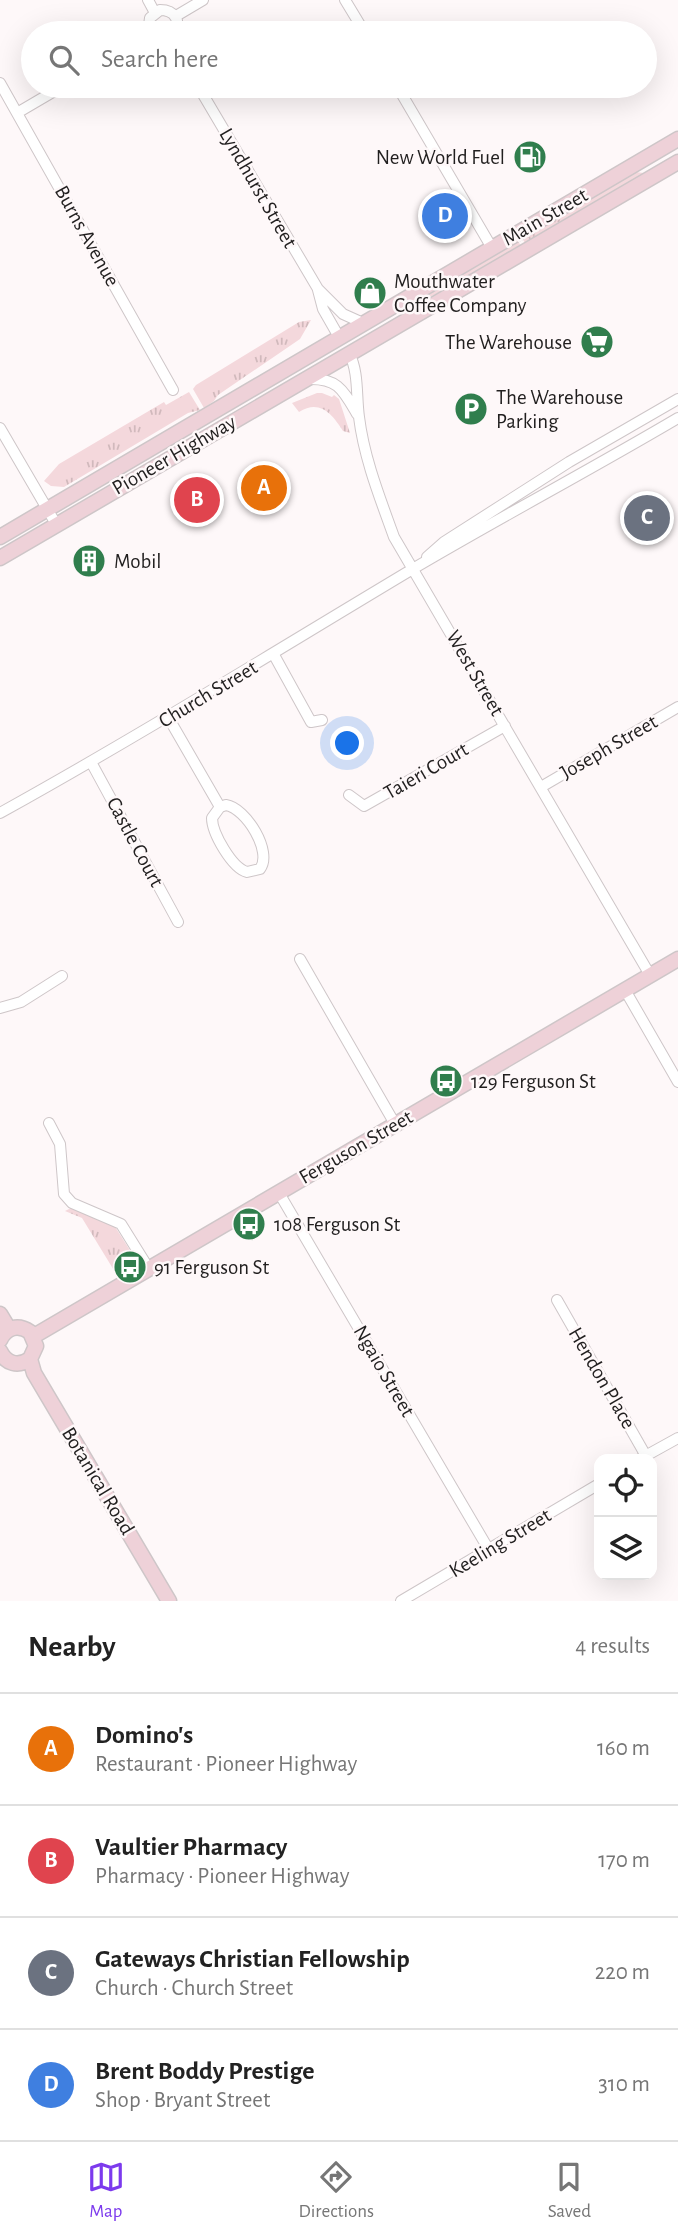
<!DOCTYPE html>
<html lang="en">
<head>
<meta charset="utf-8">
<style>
  body { margin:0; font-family:"Alegreya Sans",sans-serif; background:#f6f6f6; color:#222 }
  .controls { position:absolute; right:21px; bottom:21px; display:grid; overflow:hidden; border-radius:14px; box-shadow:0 7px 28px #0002 }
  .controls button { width:63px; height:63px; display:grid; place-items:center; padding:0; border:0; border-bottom:2px solid #e0e0e0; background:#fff; color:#222; font:35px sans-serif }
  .you { position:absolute; left:348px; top:744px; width:24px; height:24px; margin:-18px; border:5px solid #fff; border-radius:50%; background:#1a73e8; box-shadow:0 0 0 10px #1a73e833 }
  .badge { display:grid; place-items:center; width:46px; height:46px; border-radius:50%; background:#7c3aed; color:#fff; font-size:23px; font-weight:700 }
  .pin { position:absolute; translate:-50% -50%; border:4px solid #fff; box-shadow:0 2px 7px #0006 }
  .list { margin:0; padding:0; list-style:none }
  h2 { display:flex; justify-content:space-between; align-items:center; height:91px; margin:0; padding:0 28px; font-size:30px }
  h2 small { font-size:23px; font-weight:400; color:#767676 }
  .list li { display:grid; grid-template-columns:46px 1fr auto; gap:21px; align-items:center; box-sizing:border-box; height:112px; padding:0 28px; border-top:2px solid #e0e0e0 }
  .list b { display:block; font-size:26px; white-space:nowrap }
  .list p { margin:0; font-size:23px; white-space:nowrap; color:#767676 }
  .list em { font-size:23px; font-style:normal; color:#767676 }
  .icon { flex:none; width:38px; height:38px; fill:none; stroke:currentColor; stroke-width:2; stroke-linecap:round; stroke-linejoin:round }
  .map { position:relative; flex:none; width:678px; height:1601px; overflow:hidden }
  .search { position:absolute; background:#fff; box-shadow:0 7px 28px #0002; left:21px; right:21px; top:21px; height:77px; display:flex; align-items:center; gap:18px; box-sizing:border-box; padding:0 24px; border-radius:38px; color:#767676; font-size:26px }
  .sheet { height:539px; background:#fff }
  nav { display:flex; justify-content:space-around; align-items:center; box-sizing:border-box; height:98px; border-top:2px solid #e0e0e0; background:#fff; font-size:19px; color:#767676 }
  nav a { display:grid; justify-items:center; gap:4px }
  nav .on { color:#7c3aed }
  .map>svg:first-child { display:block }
  .grass { fill:url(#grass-tufts) }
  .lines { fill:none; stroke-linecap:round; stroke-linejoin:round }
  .street-casing { stroke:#cec6c8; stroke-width:12 }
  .secondary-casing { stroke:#cec6c8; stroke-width:17 }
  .street { stroke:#fff; stroke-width:10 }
  .secondary { stroke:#eed1d8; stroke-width:14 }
  .labels { text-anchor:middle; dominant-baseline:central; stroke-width:5; stroke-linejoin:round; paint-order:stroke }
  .poi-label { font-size:21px; fill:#211f1f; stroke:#fef8f9; text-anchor:start }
  .street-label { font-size:21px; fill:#211f1f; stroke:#fef8f9 }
</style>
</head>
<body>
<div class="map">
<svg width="678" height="1601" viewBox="0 0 678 1601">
  <defs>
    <pattern id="grass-tufts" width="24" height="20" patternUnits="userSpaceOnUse" patternTransform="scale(1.75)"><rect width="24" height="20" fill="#f4d8dc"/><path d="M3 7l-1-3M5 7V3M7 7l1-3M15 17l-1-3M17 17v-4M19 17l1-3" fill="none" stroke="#d1b9bc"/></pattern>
  </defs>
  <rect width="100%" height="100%" fill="#fef8f9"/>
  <path class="grass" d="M635,172L644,173L525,243L522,238Z
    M518,241L521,246L451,287L419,302L418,299Z
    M311,320L300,339L218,395L214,401L204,408L193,389L196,385L299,322Z
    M189,392L200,410L188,413L64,487L51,486L44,481L59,464L164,402L166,405Z
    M317,393H322L332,397L334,395L339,399L350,433L343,431C332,414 320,399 299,412L292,403Z
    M73,1207L114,1225L136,1260L115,1272L82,1218L65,1211Z"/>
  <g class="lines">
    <defs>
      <path id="street" d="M148,0L155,13
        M345,0L365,33
        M176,16L203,0
        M152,33L149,25L150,18L160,10C175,10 181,21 175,33
        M0,83L173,390
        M198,86L318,289L343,314L363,323
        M397,86L492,248
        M17,113L63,86
        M318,290L323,309L339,337
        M349,353C359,372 356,396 359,417C364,458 380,498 394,537L650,975
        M308,379C338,378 343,390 357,414
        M0,428L56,524
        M427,557L444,542L569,462L678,399
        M274,655L311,722L322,720
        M168,717L220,807
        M91,762L178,922
        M541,787L678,707
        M349,795L364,806L505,726
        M226,805C246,808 273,852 260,869L247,872C232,868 212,833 212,818L220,807Z
        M0,813C139,736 274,652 411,570C499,518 590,470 678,418
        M300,959L395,1124
        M625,990L678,1082
        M0,1008L21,1002L62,976
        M49,1123L60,1144L64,1194L72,1203L121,1224L149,1269
        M279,1193L489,1550
        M557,1300L646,1456
        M640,1459L678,1438
        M401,1601L599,1484"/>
      <path id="secondary" d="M0,537L678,139
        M0,558L678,162
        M0,1314L9,1329
        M34,1336L678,959
        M0,1340C6,1327 18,1324 30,1332L36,1346L30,1359C18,1367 6,1364 0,1351
        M30,1359L34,1373L169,1601"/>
    </defs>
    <use href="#street" class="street-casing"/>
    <use href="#secondary" class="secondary-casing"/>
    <use href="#street" class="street"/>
    <use href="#secondary" class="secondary"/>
  </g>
  <defs>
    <symbol id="fuel-disc" viewBox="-11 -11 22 22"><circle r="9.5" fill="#307e4d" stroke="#fef8f9"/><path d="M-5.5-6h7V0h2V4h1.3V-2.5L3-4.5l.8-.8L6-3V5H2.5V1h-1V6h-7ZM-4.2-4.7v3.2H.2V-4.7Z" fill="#fff"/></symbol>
    <symbol id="shop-disc" viewBox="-11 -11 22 22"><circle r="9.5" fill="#307e4d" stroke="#fef8f9"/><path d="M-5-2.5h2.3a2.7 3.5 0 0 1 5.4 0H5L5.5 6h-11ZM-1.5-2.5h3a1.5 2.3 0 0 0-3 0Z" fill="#fff"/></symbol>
    <symbol id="supermarket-disc" viewBox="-11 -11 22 22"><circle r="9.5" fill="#307e4d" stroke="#fef8f9"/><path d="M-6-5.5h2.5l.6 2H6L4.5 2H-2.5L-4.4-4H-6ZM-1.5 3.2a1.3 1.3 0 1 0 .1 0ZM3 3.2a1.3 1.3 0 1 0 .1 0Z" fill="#fff"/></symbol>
    <symbol id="parking-disc" viewBox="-11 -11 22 22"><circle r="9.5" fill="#307e4d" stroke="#fef8f9"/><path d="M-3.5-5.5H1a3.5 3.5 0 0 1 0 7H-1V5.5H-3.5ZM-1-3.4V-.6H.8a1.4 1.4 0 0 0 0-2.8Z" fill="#fff"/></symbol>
    <symbol id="building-disc" viewBox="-11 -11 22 22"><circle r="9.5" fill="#307e4d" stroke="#fef8f9"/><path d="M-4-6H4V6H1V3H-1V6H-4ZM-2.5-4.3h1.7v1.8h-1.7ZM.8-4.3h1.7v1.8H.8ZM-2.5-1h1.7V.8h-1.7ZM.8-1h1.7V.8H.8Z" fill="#fff"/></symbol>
    <symbol id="bus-disc" viewBox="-11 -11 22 22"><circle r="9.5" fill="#307e4d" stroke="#fef8f9"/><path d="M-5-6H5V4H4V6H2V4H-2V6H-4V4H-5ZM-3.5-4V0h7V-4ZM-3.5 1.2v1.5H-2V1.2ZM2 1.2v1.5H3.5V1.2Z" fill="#fff"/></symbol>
  </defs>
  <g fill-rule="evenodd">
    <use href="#fuel-disc" x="511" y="138" width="38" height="38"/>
    <use href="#shop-disc" x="351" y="274" width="38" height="38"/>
    <use href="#supermarket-disc" x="578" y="323" width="38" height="38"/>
    <use href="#parking-disc" x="452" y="390" width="38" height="38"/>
    <use href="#building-disc" x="70" y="542" width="38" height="38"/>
    <use href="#bus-disc" x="427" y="1062" width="38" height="38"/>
    <use href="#bus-disc" x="230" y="1205" width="38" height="38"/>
    <use href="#bus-disc" x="111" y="1248" width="38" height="38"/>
  </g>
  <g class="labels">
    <g class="poi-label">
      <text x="505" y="157" text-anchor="end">New World Fuel</text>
      <text x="394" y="281">Mouthwater<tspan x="394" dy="24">Coffee Company</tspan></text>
      <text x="572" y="342" text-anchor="end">The Warehouse</text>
      <text x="496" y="397">The Warehouse<tspan x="496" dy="24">Parking</tspan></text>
      <text x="114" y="561">Mobil</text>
      <text x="471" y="1081">129 Ferguson St</text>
      <text x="274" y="1224">108 Ferguson St</text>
      <text x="154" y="1267">91 Ferguson St</text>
    </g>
    <g class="street-label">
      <text transform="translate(258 188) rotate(60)">Lyndhurst Street</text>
      <text transform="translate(545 217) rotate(-30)">Main Street</text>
      <text transform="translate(87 236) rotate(61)">Burns Avenue</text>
      <text transform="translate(174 455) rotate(-30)">Pioneer Highway</text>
      <text transform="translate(475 673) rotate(60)">West Street</text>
      <text transform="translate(208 694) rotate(-31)">Church Street</text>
      <text transform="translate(609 747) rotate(-30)">Joseph Street</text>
      <text transform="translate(426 771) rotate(-30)">Taieri Court</text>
      <text transform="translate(135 842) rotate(62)">Castle Court</text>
      <text transform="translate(356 1147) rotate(-30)">Ferguson Street</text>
      <text transform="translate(384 1371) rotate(60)">Ngaio Street</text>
      <text transform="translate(602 1378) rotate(60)">Hendon Place</text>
      <text transform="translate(98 1481) rotate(59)">Botanical Road</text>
      <text transform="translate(500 1543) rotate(-31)">Keeling Street</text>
    </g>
  </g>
</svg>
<div class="controls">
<button><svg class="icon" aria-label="locate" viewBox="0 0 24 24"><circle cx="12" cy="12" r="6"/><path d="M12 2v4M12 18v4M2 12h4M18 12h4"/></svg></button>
<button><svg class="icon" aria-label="layers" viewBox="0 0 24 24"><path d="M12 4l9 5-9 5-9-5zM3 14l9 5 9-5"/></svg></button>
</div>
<div class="you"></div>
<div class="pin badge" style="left:264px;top:488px;background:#e8710a">A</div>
<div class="pin badge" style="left:197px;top:500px;background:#e0444e">B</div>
<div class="pin badge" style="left:647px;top:518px;background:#6b7280">C</div>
<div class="pin badge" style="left:445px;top:216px;background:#3f7fe0">D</div>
<div class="search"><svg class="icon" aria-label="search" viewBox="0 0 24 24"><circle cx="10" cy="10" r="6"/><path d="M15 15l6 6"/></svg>Search here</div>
</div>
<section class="sheet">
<h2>Nearby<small>4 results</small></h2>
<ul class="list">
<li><span class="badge" style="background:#e8710a">A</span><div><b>Domino's</b><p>Restaurant · Pioneer Highway</p></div><em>160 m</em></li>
<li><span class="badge" style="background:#e0444e">B</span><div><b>Vaultier Pharmacy</b><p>Pharmacy · Pioneer Highway</p></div><em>170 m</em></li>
<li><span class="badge" style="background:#6b7280">C</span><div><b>Gateways Christian Fellowship</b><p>Church · Church Street</p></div><em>220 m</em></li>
<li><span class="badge" style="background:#3f7fe0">D</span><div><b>Brent Boddy Prestige</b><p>Shop · Bryant Street</p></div><em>310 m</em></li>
</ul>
</section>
<nav>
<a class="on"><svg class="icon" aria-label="map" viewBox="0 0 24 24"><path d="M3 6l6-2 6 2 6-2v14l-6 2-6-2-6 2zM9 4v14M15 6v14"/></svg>Map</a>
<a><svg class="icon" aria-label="directions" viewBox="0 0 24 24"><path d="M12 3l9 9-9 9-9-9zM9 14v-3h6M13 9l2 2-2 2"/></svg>Directions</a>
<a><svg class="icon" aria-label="saved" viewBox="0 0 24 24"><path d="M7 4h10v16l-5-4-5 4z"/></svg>Saved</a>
</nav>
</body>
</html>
